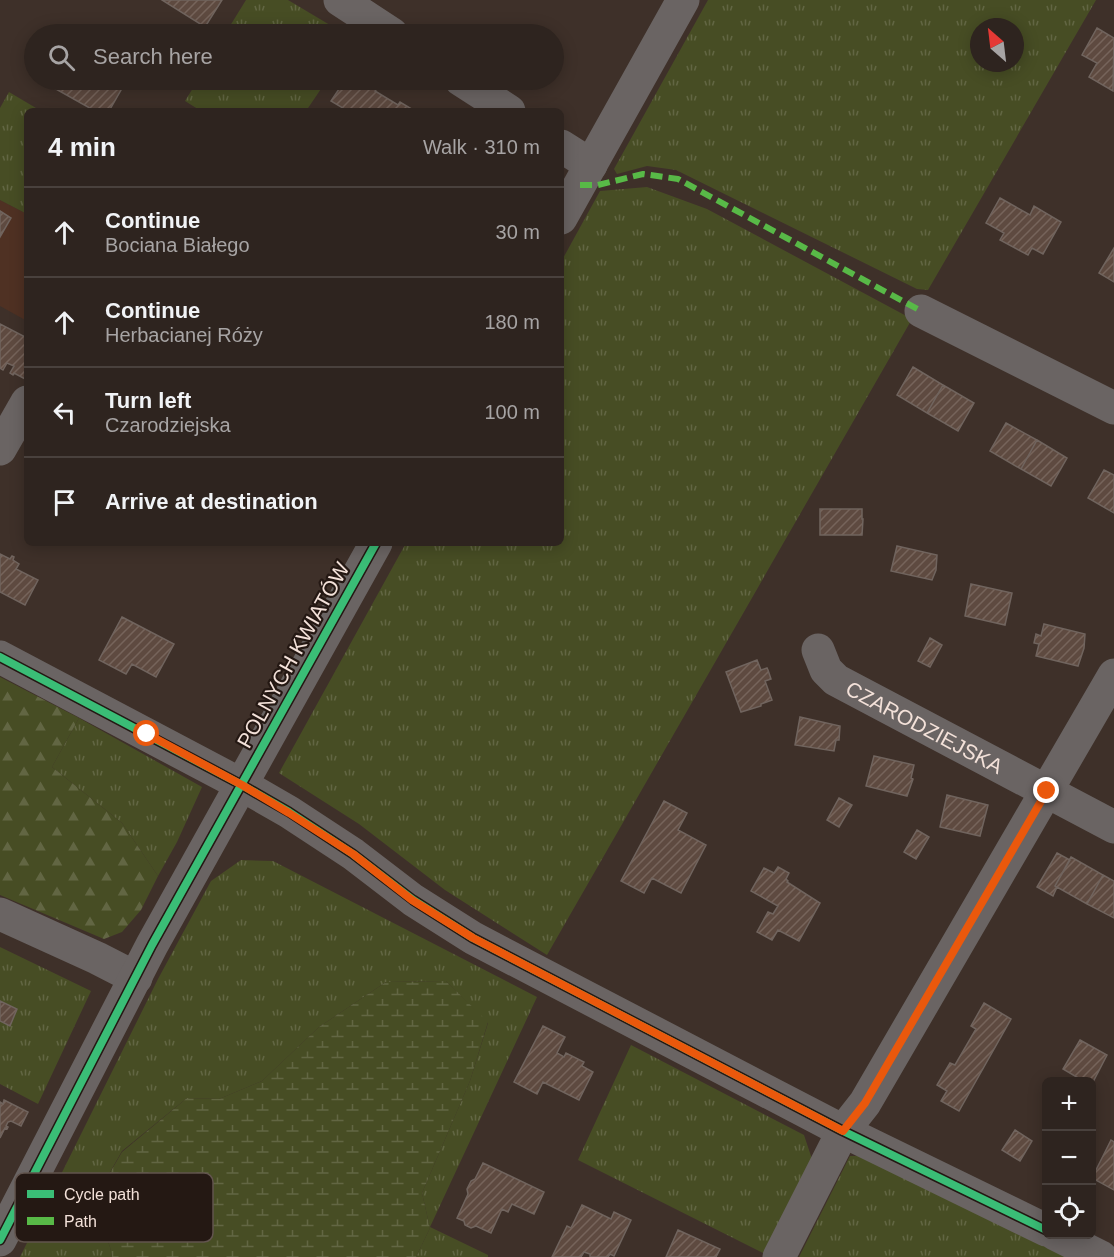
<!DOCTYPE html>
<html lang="en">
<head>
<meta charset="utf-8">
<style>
  body { margin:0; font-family:Arial,sans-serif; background:#3a302c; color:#f1f3f6 }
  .controls { position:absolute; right:18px; bottom:18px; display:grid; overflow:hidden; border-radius:9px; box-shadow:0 3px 15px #0003 }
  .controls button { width:54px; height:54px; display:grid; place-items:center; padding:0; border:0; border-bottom:2px solid #49413d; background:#2e241f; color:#f1f3f6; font:30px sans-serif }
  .compass { position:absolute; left:970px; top:18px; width:54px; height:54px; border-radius:50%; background:#2e241f; box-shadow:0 3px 15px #0003; rotate:332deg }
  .stop { position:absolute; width:18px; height:18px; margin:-14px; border:4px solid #ea580c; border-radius:50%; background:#fff }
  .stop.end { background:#ea580c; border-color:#fff; box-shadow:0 2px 6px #0008 }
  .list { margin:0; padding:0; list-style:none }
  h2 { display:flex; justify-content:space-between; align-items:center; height:78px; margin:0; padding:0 24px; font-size:26px }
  h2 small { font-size:20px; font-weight:400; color:#a7a4a4 }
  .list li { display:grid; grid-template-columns:39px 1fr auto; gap:18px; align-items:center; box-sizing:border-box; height:90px; padding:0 24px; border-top:2px solid #49413d }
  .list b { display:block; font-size:22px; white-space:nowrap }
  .list p { margin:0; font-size:20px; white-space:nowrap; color:#a7a4a4 }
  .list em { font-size:20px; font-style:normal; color:#a7a4a4 }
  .icon { flex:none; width:33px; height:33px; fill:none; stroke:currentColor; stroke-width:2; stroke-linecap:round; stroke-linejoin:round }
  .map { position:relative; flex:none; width:1114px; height:1257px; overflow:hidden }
  .search { position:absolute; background:#2e241f; box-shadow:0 3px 15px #0003; left:24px; top:24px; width:540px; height:66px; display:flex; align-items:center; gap:15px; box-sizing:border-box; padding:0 21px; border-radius:33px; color:#a7a4a4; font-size:22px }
  .panel { position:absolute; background:#2e241f; box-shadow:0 3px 15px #0003; left:24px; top:108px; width:540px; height:438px; border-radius:9px }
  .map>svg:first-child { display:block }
  .built { fill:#4f3123 }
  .grass { fill:url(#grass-tufts); fill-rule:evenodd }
  .forest { fill:url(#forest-firs) }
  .wetland { fill:url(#wetland-marsh) }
  .building { fill:url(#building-hatch); stroke:#70645e; stroke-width:1.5 }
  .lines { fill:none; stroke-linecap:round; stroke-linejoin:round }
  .minor { stroke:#6a6463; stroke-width:33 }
  .quiet { stroke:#58b947; stroke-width:6; stroke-dasharray:12 6; stroke-linecap:butt }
  .cycleway-casing { stroke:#241813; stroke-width:11 }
  .cycleway { stroke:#3abd76; stroke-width:8 }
  .route { stroke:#ea580c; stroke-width:8 }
  .labels { text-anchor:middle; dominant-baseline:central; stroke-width:4.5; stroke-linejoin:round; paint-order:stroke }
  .street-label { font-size:21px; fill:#f3e1d9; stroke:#241813 }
  .key { fill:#241813; stroke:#62544e; stroke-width:1.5 }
  .key-label { font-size:16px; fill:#f3e1d9 }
</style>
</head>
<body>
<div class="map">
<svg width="1114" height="1257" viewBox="0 0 1114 1257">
  <defs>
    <pattern id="grass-tufts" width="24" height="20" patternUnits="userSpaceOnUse" patternTransform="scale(1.5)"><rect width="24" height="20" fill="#474d24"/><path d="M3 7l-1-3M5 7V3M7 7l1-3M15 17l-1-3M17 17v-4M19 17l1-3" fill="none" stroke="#626643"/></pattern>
    <pattern id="forest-firs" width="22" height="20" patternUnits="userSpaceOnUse" patternTransform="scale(1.5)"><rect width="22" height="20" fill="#474d24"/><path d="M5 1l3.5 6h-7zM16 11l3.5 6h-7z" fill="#626643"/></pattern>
    <pattern id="wetland-marsh" width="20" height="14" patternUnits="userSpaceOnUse" patternTransform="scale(1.5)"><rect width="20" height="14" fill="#474d24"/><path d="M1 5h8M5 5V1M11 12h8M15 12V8" fill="none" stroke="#626643"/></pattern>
    <pattern id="building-hatch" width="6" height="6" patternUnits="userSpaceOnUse" patternTransform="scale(1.5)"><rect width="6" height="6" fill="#5e4a40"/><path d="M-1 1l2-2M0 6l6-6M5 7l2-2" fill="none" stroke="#76645b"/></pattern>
  </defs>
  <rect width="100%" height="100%" fill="#3e3029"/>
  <path class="built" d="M0,200L27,214V321L0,306Z"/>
  <path class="grass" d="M246,0H288L345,34H225Z
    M708,0H1096L928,290L917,289L676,170L647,166L617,174L614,169ZM979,27H1015V63H979Z
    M198,80H327L306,111H201L185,101Z
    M9,92L41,111H27V214L0,200V108Z
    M647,187L707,209L912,319L547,955L445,890L359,824L279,773L406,543H561V262L600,191Z
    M79,718L202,787L177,842L158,876L122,823L52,767Z
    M241,860L273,861L537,997L430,1227L488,1255V1257H416L430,1228L422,1193L470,1081L488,1023L446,981L386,982L319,1027L262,1081L219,1099L187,1098L122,1151L93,1202L110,1247L112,1257H20L158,979L211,881Z
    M0,947L91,991L38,1104L0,1084Z
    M631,1045L804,1135L812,1159L767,1255L578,1160Z
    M850,1156H868L1074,1257H799Z"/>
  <path class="forest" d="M0,677L79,718L52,767L122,823L158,876L141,910L122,932L104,939L0,895Z"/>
  <path class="wetland" d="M446,981L488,1022L470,1081L422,1193L430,1228L416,1257H112L110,1247L93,1202L122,1152L187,1098L219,1099L262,1081L319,1027L386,982Z"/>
  <path class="building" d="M162,0H222L205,27Z
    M1097,28L1114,38L1113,91L1089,77L1097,63L1082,55Z
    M59,80H119L125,83L109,111H95L54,88Z
    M345,80H356L360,82L361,80H365L378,88L375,91L398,105L400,102L415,111H342L343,108L331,101Z
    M1000,198L1030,215L1034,206L1061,222L1043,254L1032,248L1028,255L1000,240L1004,233L986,223Z
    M0,211L11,218L0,237Z
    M1114,248V282L1099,273Z
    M0,324L27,338V380L14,373L13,375L10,373L14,366L7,363L3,370L0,368Z
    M913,367L943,385L927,413L897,395Z
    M943,385L974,403L958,431L927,413Z
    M1006,423L1037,440L1021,469L990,451Z
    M1037,440L1067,458L1051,486L1021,469Z
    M1104,470L1114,475V513L1088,498Z
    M820,509H862V519H863L862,535H820Z
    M897,546L937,555L936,570L932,580L891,571Z
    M0,554L10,559L12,556L14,557L13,560L19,564L16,569L38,580L25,605L0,592Z
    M971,584L1012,593L1005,625L965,616Z
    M122,617L174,644L156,677L132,664L126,674L99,660Z
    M1044,624L1085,634L1084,648L1078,666L1036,656L1039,644L1034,643L1036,634L1041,636Z
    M930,638L942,645L930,667L918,661Z
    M757,660L761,670L767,668L768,670L771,679L765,681L772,700L761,704V706L741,712L726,672Z
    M800,717L840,726L839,740H836L834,751L795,745Z
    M874,756L914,765L911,778L913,779L907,796L866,786Z
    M947,795L988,805L980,836L940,827Z
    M839,798L852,805L839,827L827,820Z
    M664,801L687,813L678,830L706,845L681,893L652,878L644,893L621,881Z
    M917,830L929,837L916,859L904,852Z
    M1057,853L1070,860L1055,886L1057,887L1053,896L1037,887Z
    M1071,857L1103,875L1087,904L1055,886Z
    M778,867L789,873L786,879L788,881L787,882L820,903L799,941L778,930L772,940L757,932L768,912L773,914L778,906L751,891L764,868L774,873Z
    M1103,875L1114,881V918L1087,904Z
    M0,1001L17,1009L10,1026L0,1021Z
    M984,1003L1011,1019L959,1111L941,1101L947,1091L937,1085L950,1063L955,1065L976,1029L971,1026Z
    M543,1026L565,1037L557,1053L564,1057L566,1053L584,1062L582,1066L593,1072L579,1100L543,1082L537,1094L514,1082Z
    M1080,1040L1107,1055L1092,1084V1082H1085L1063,1069Z
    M4,1100L28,1112L21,1126L11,1121L8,1122L6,1126L8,1127L7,1129L5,1128L0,1138V1102L3,1104Z
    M1015,1130L1032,1141L1020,1161L1002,1150Z
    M1111,1140L1114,1142V1190L1092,1178Z
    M483,1163L544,1192L534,1214L512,1204L508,1212L502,1209L491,1233L476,1226L471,1228L465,1225L464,1221L457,1218L468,1194L467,1189L471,1181L475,1179Z
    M582,1205L611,1219L614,1212L631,1220L614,1256L610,1254L608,1257H590V1254L584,1252L581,1257H552L567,1226L571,1228Z
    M678,1230L720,1249L716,1257H666Z"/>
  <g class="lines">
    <g class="minor">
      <path d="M340,0L392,34"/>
      <path d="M461,80L509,111"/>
      <path d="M561,146L591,165"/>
      <path d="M561,218L683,0"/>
      <path d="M921,311L1114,408"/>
      <path d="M0,449L27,402"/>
      <path id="s1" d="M818,650L826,670L836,680L1114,827"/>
      <path d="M0,657L242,785L289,812L353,854L413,900L473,938L843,1131L1046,1230"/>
      <path d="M0,914L97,958L136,978"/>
      <path d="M1055,1234L1101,1257"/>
      <path d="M0,1240L152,945L376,543"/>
      <path d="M779,1257L843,1131L865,1103L1114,675"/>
    </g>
    <path class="quiet" d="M580,185H598L643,174L678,179L921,311"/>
    <defs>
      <path id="cycleway" d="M0,657L242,785L289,812L353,854L413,900L473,938L843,1131L1046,1230
        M0,1240L152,945L376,543"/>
    </defs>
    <use href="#cycleway" class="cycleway-casing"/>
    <use href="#cycleway" class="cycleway"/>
  </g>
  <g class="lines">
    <path class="route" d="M147,734L242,785L289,813L353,854L412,900L473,938L843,1131L865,1103L1047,791"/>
  </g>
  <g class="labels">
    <g class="street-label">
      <text transform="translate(293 655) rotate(-61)">POLNYCH KWIATÓW</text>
      <text stroke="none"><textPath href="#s1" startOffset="136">CZARODZIEJSKA</textPath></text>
    </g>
  </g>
  <rect x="15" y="1173" width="198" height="69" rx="9" class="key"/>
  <rect x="27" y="1190" width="27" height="8" fill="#3abd76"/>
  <rect x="27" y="1217" width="27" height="8" fill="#58b947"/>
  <g class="key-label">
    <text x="64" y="1200">Cycle path</text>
    <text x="64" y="1227">Path</text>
  </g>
</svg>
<div class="controls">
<button>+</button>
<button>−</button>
<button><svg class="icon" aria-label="locate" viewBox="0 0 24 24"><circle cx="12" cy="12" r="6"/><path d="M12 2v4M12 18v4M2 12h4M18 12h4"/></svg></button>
</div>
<svg class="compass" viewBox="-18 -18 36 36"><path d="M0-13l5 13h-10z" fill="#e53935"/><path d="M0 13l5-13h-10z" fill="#a7a4a4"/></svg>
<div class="stop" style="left:147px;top:734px"></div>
<div class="stop end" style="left:1047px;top:791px"></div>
<div class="search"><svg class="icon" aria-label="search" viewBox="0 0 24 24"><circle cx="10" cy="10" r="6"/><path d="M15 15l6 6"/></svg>Search here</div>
<section class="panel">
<h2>4 min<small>Walk · 310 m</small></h2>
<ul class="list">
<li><svg class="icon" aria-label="ahead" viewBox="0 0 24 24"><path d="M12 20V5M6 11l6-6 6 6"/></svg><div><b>Continue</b><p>Bociana Białego</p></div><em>30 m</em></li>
<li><svg class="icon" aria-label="ahead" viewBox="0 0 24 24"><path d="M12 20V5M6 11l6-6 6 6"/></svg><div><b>Continue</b><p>Herbacianej Róży</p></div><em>180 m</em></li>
<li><svg class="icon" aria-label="left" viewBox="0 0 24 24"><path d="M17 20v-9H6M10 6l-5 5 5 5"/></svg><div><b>Turn left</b><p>Czarodziejska</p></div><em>100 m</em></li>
<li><svg class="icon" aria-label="arrive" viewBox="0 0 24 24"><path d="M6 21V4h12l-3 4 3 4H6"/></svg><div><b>Arrive at destination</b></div></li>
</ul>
</section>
</div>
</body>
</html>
